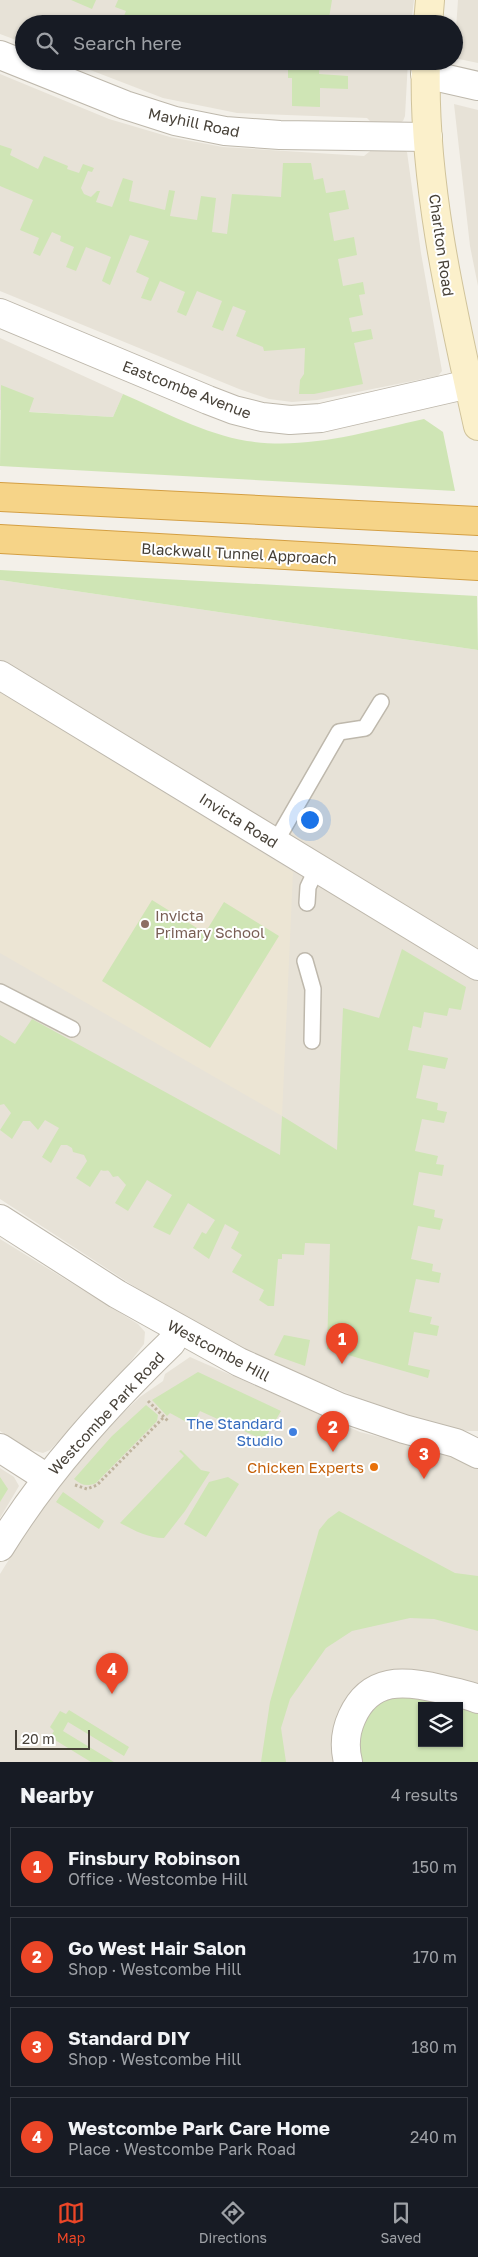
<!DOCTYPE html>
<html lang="en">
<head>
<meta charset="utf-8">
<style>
  body { margin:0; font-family:"Golos Text",sans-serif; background:#242831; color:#f1f3f6 }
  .controls { position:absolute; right:15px; bottom:15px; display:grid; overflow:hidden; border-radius:0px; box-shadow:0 1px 4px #0004 }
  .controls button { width:45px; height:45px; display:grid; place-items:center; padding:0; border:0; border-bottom:1px solid #363941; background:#171b24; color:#f1f3f6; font:25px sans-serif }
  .scale { position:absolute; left:15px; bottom:12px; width:75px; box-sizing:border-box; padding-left:5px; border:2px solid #474138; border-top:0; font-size:14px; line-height:18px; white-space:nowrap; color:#474138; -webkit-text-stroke:4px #fff; paint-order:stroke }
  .you { position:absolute; left:309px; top:819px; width:18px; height:18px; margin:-12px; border:4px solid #fff; border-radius:50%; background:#1a73e8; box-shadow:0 0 0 8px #1a73e833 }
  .badge { display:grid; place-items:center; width:32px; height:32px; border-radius:50%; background:#ec4627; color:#fff; font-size:16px; font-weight:700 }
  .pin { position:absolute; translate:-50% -41px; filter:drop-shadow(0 1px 2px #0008) }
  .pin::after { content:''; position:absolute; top:26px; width:18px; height:15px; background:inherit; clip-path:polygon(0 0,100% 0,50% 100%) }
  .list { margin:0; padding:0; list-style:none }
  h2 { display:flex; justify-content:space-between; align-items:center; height:65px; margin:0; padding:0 20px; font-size:21px }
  h2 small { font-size:16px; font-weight:400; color:#9ea1a6 }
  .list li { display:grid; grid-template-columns:32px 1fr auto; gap:15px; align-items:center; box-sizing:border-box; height:80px; margin:0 10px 10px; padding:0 10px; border:1px solid #363941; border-radius:0px }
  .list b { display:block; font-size:19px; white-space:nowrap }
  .list p { margin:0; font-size:16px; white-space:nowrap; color:#9ea1a6 }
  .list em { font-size:16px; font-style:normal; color:#9ea1a6 }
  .icon { flex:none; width:28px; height:28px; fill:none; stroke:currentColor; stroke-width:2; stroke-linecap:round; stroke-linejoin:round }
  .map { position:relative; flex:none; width:478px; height:1762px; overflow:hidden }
  .search { position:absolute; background:#171b24; box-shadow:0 1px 4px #0004; left:15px; right:15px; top:15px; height:55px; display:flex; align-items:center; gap:12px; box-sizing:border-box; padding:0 18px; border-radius:28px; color:#9ea1a6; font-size:19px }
  .sheet { height:425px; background:#171b24 }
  nav { display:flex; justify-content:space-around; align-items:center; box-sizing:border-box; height:70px; border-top:1px solid #363941; background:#171b24; font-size:14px; color:#9ea1a6 }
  nav a { display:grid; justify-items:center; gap:2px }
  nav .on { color:#ec4627 }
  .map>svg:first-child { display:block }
  .residential { fill:#e7e2d7; fill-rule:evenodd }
  .education { fill:#ece5d4 }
  .green { fill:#cfe5b5; fill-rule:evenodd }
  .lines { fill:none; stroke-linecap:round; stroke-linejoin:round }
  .service-casing { stroke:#beb8ac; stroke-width:18 }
  .minor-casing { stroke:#beb8ac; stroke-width:30 }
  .tertiary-casing { stroke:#beb8ac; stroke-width:30 }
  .secondary-casing { stroke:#d0c39b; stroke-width:30 }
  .trunk-casing { stroke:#d49f43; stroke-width:30 }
  .path { stroke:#bfb49e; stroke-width:3; stroke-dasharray:2.5 2.5; stroke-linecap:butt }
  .service { stroke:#fff; stroke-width:15 }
  .minor { stroke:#fff; stroke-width:28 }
  .tertiary { stroke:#fff; stroke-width:28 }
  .secondary { stroke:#fbf0cb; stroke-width:28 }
  .trunk { stroke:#f6d488; stroke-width:28 }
  .education-dot { fill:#8d6e63; stroke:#fff; stroke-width:2 }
  .shop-dot { fill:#3f7fe0; stroke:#fff; stroke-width:2 }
  .food-dot { fill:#e8710a; stroke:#fff; stroke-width:2 }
  .labels { text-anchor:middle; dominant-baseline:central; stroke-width:4; stroke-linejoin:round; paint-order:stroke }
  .street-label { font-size:15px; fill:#474138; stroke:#fff }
  .education-label { font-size:15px; fill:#785e54; stroke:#fff; text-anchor:start }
  .shop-label { font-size:15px; fill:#366cbe; stroke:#fff; text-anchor:end }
  .food-label { font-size:15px; fill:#c56008; stroke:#fff; text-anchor:end }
</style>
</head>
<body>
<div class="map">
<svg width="478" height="1762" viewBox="0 0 478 1762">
  <rect width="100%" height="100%" fill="#f3f0e9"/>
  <path class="residential" d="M0,0H414L411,24H24V43L0,34Z
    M458,0H478V63L454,58Z
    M67,61H408L405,116L403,121L397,124L372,123L367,118L237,113L163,98Z
    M0,74L109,119L170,137L223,147L364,156L374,148H401L407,152L421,253L442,371L438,376L317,400L292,402L269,399L239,389L0,291Z
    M454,104L478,110V286L470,246Z
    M0,338L123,394L113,417L0,410Z
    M0,580L478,650V1431H467L445,1426L377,1406L284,1367L195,1326L0,1199Z
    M0,1239L138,1324L145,1332L144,1344L117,1379L50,1450L43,1453L28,1449L0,1431Z
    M190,1357L360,1432L436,1451L474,1465L478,1463V1762H0V1574L31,1524L66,1475L97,1438L140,1397L163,1381L165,1374ZM422,1706H459V1743H422Z
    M0,1468L14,1477L19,1486L0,1518Z"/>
  <path class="education" d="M0,692L293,872L282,1116L0,953Z"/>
  <path class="green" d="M71,0H96L92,9Z
    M118,0H332L328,24H156L143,18L141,24H128L122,21L126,11L115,7Z
    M283,61H320L319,74L348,76V89L320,88V107L292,106V78H288V66L283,65Z
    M0,145L12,149L10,155L38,169L44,156L68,166L67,169L79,173L83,164L94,168L92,172L88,171L81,188L84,194L91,197L97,191H100L96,202L112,207L123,178L133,181L129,201L165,210L169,190L175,191L170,216L197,220L201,196L216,198L212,232L227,234L232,194L281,197L283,163H311L314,180L323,178L326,193L345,190L349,209L329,213L334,241L354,237L357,255L338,259L343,286L363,282L365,294L359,295L363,315L349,318L352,332L371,329L373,339L354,343L363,384L314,394H299L300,380L304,374L305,348L264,351L263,347L236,336L246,311L233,306L223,331L212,327L222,301L197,291L186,316L177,312L185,292L160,281L151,301L141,298L149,278L136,272L149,241L130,235L110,285L102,281L111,257L86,247L76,271L66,267L74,247L60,241L61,236L52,232L40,256L33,253L39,238L20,230L33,200L0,186Z
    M1,385L34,398L29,412L113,417L123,394C162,411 205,434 247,441C308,450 365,432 424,419L443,432L455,491L0,466Z
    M0,570L477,596L478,650L0,580Z
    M152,900L205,933L224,902L279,936L210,1048L102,981Z
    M402,949L466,987L461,1010L449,1008L447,1016L424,1012L421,1028L413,1026L408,1050L448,1058L445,1069L423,1065L416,1098L438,1103L437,1110L447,1112L444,1123L422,1119L415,1151L438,1156L436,1164L444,1165L442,1176L419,1172L413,1205L435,1210L434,1217L443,1219L440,1230L418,1226L411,1259L433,1264L432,1271L441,1273L439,1283L416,1279L409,1312L432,1317L430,1324L439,1326L437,1336L414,1332L408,1365L430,1370L428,1378L327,1349L330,1244L305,1243L304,1255L282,1254V1259H278L274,1306H268L259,1300L264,1290L232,1272L242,1255L231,1248L239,1232L225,1224L209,1259L193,1248L202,1232L206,1234L215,1220L188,1203L170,1235L153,1227L172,1195L147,1180L128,1211L115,1203L126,1185L118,1176L113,1177C106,1166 109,1173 101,1170L90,1187L76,1178L87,1161L84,1155L73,1152L72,1148L67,1145H61L51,1163L42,1157L59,1128L45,1120L38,1130L30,1121H23L12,1139L0,1130L11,1113L4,1104L0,1105V1035L15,1044L32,1019L280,1155L282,1116L337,1150L343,1008L379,1018Z
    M284,1335L310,1340L305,1366L274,1355Z
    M198,1372L281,1411L264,1440L200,1411L192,1425L170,1413L167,1416L152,1400Z
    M146,1405L158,1415L157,1421L96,1483C87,1487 81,1485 74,1479L112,1436Z
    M181,1450L201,1470L210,1472L185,1511L164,1538C147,1538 134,1530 120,1523L184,1456L179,1451Z
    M0,1477L8,1489L0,1502Z
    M228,1477L239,1484L206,1537L184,1524L209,1482Z
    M63,1492L104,1521L99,1529L56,1502Z
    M339,1511L455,1573L478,1576V1631L434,1619L410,1618L352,1631L326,1648L290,1699L281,1728L286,1762H261L270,1702L319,1530L328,1519Z
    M407,1692C428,1694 460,1699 478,1712V1762H361C347,1728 376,1698 407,1692ZM422,1706H459V1743H422Z
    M69,1710L129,1747L124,1756L68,1722L63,1731L114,1762H91L50,1737L54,1731L50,1727L60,1711L66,1714Z"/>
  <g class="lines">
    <defs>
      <path id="service" d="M275,843L339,732L365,728L381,702
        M307,903L308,887L317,868
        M305,961L313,989L312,1041
        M0,992L72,1029"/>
      <path id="minor" d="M0,55L125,105L175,121L225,131L280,135L428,137
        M425,74L478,86
        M0,313L208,400L234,410L262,417L290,420L321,418L469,384
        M0,675L478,966
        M0,1448L47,1478
        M0,1547C47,1471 107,1405 171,1343L179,1330
        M348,1762C344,1746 345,1732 352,1717C370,1677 404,1680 441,1689C453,1692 466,1694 478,1699"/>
      <path id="tertiary" d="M0,1219L117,1294L239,1362L339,1407L404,1429L456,1443L478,1454"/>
      <path id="secondary" d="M428,24L430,0
        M426,61C422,181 452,309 478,426"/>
      <path id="trunk" d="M0,497L478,521
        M0,539L478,566"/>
    </defs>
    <use href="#service" class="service-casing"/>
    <use href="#minor" class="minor-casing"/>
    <use href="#tertiary" class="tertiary-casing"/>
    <use href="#secondary" class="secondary-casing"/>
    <use href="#trunk" class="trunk-casing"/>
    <path class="path" d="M148,1401L169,1422
      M75,1485L87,1489L97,1485L164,1417"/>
    <use href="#service" class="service"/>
    <use href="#minor" class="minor"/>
    <use href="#tertiary" class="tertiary"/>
    <use href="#secondary" class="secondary"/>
    <use href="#trunk" class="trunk"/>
  </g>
  <circle class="education-dot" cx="145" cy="924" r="5"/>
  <circle class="shop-dot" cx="293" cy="1432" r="5"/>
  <circle class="food-dot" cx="374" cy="1467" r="5"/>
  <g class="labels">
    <g class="street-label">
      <text transform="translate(194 122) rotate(12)">Mayhill Road</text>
      <text transform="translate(442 245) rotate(82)">Charlton Road</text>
      <text transform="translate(187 389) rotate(21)">Eastcombe Avenue</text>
      <text transform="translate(239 553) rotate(3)">Blackwall Tunnel Approach</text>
      <text transform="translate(239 820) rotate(32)">Invicta Road</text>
      <text transform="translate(219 1350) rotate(28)">Westcombe Hill</text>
      <text transform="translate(106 1413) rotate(-47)">Westcombe Park Road</text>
    </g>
    <g class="education-label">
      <text x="155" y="915">Invicta<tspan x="155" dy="17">Primary School</tspan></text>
    </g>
    <g class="shop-label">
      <text x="283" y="1423">The Standard<tspan x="283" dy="17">Studio</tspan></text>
    </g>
    <g class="food-label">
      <text x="364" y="1467">Chicken Experts</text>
    </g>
  </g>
</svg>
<div class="controls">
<button><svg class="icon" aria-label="layers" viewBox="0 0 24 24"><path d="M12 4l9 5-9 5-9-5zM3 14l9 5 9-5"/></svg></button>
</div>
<div class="scale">20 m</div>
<div class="you"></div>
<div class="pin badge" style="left:342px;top:1364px">1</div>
<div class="pin badge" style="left:333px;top:1452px">2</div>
<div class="pin badge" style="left:424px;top:1479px">3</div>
<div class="pin badge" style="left:112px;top:1694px">4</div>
<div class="search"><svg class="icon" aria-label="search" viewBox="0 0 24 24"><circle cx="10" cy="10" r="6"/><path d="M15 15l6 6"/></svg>Search here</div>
</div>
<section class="sheet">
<h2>Nearby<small>4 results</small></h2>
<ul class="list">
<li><span class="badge">1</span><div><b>Finsbury Robinson</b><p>Office · Westcombe Hill</p></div><em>150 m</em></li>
<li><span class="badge">2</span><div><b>Go West Hair Salon</b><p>Shop · Westcombe Hill</p></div><em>170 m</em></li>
<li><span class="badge">3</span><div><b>Standard DIY</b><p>Shop · Westcombe Hill</p></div><em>180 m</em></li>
<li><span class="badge">4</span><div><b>Westcombe Park Care Home</b><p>Place · Westcombe Park Road</p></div><em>240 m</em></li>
</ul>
</section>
<nav>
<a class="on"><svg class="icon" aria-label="map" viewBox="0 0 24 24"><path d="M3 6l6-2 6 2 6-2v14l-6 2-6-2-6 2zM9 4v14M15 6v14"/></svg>Map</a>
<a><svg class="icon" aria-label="directions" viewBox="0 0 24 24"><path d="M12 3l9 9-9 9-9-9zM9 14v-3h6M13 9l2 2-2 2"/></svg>Directions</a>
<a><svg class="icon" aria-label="saved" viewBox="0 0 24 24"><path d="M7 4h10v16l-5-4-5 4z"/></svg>Saved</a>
</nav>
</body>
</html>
